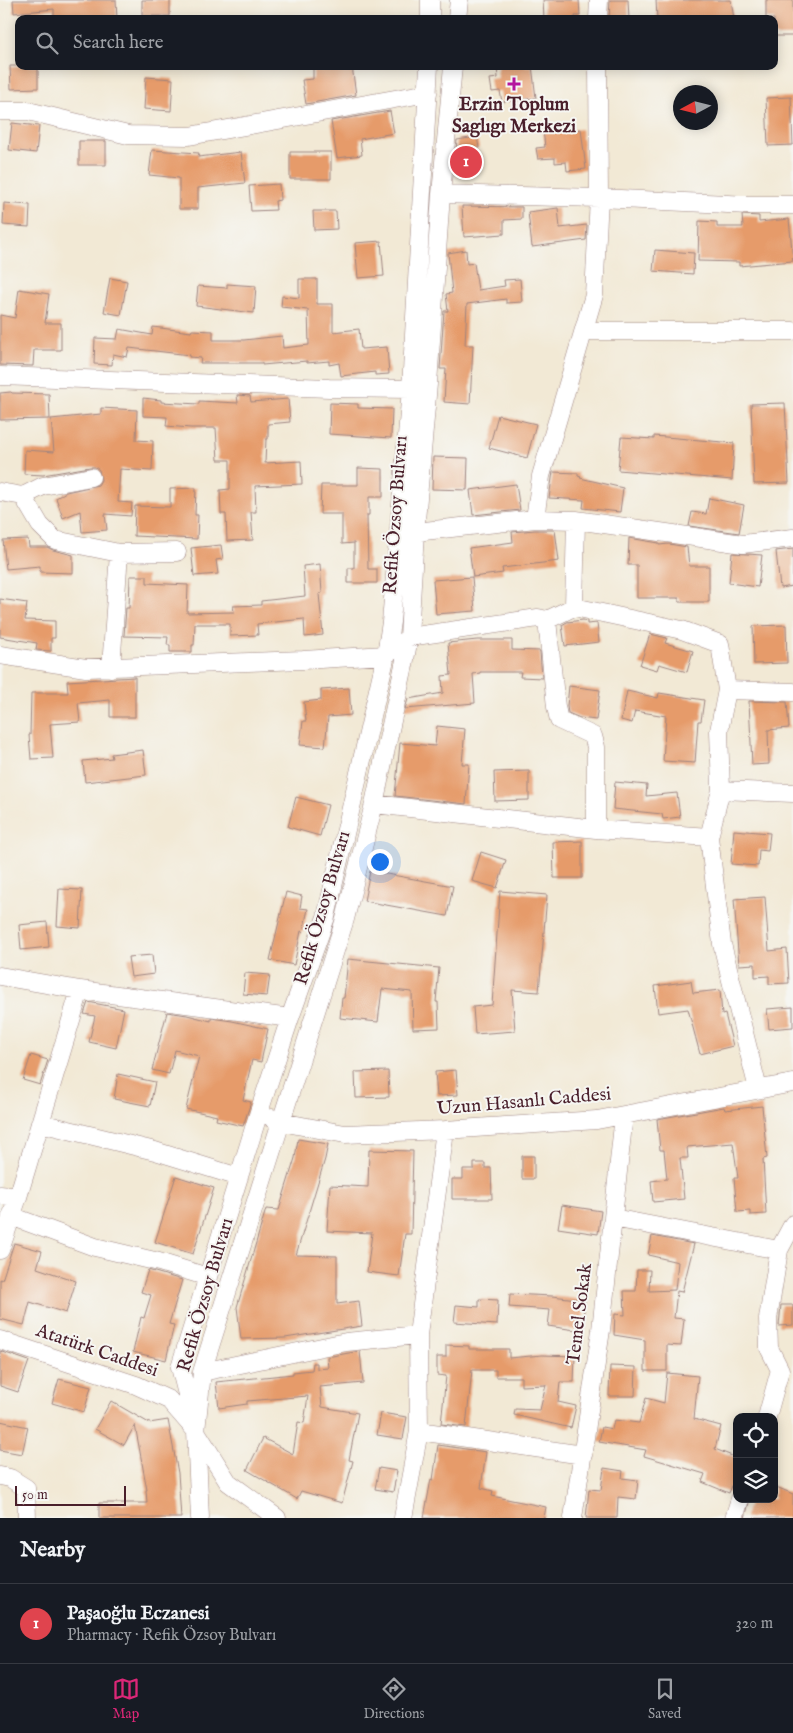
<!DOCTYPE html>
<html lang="en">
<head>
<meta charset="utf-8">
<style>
  body { margin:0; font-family:"IM FELL English",serif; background:#20242c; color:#f1f3f6 }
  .controls { position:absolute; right:15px; bottom:15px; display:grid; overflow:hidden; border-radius:10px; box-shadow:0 2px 12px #0003 }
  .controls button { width:45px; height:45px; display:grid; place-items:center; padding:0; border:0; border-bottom:1px solid #363941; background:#171b24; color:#f1f3f6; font:25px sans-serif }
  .compass { position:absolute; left:673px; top:85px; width:45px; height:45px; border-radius:50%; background:#171b24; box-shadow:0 2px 12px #0003; rotate:263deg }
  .scale { position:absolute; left:15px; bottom:12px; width:111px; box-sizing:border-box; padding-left:5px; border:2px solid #4a1f2b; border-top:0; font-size:14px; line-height:18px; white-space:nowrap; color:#4a1f2b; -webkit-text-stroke:4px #f6f6f2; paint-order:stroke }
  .you { position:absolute; left:379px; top:861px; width:18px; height:18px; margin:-12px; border:4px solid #fff; border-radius:50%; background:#1a73e8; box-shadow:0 0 0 8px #1a73e833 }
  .badge { display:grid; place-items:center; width:32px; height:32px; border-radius:50%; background:#db2777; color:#fff; font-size:16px; font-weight:700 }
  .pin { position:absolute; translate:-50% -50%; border:2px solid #fff; box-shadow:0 1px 5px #0006 }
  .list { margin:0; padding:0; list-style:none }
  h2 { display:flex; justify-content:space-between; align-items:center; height:65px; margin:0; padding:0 20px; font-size:21px }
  h2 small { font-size:16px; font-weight:400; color:#9ea1a6 }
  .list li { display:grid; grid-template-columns:32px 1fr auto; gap:15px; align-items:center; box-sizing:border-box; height:80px; padding:0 20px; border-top:1px solid #363941 }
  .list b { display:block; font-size:19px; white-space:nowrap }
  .list p { margin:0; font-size:16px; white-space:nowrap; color:#9ea1a6 }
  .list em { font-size:16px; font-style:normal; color:#9ea1a6 }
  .icon { flex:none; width:28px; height:28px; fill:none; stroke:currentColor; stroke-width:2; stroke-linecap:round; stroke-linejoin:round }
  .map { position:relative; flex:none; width:793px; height:1518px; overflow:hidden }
  .search { position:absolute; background:#171b24; box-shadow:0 2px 12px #0003; left:15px; right:15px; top:15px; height:55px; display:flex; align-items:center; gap:12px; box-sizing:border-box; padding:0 18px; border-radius:10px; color:#9ea1a6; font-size:19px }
  .sheet { height:145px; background:#171b24 }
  nav { display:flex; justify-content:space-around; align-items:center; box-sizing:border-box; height:70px; border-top:1px solid #363941; background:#171b24; font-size:14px; color:#9ea1a6 }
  nav a { display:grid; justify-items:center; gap:2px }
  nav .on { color:#db2777 }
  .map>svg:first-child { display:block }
  .building { fill:#e69b6b }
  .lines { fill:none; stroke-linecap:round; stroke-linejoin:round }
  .minor-casing { stroke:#9e8480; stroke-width:19 }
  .minor { stroke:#fff; stroke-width:18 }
  .poi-dot { fill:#b5179e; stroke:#f6f6f2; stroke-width:2 }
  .labels { text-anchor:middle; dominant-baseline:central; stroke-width:4; stroke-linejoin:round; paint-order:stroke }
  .poi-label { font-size:19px; font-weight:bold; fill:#4a1f2b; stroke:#f6f6f2 }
  .street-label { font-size:19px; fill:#4a1f2b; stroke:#f6f6f2 }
</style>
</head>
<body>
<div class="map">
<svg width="793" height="1518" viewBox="0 0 793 1518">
  <rect width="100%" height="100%" fill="#f6f6f2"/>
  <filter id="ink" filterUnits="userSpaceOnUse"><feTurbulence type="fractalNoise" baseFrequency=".02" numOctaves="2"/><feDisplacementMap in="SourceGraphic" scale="10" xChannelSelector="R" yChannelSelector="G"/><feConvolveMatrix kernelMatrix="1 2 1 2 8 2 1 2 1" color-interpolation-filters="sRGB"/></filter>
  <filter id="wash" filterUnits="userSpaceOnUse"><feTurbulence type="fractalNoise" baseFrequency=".0096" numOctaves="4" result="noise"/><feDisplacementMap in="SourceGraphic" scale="20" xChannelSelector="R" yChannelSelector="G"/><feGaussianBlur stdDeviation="1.12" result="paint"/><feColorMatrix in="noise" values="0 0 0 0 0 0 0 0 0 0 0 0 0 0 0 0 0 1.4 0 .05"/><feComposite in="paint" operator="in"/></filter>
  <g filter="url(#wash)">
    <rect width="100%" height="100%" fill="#f2e9d5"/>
    <g id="blocks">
      <path class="building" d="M13,0H116L117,19H54V9L14,13Z
        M142,0H170V16H142Z
        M543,0H579L580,16H575V19H544Z
        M610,0H628L629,19H609Z
        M656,0H731L734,19H657Z
        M766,0H793V36H774V19H766Z
        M10,66H38V88L11,89Z
        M313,66H352L356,95L306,104L302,80L313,79Z
        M497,66H532L536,98L502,102L500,91L492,92L490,79L498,78Z
        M146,77L173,79L171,111L144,109Z
        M791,97L793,145L768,146L766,98Z
        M390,111L394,133L360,139L362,155L337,158L331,121Z
        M12,123L39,126L36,153L9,150Z
        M555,129L556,132L581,129L586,169L567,171L566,162L555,163V158L538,159L536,148L545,147L543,130Z
        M477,137L479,148L475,149L478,168L454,171L457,140Z
        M79,141H106V165H79Z
        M152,150L199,153L198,157L241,152L245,183L198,188V209H179V178L149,175Z
        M290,152H331V179H290Z
        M279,184L280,200L275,201L276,210L251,211L249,186Z
        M4,203L30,205L29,227L3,225Z
        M462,206L522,207V219L504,220V234L464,237Z
        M558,208L560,228L587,225L586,240L532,247L528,212Z
        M313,211H336L337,229L314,230Z
        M742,215L759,216V222L789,219L793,261L739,266V262L698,261L699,221L717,222V227H743Z
        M381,241L384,276L358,278L355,243Z
        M466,250L467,264L474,263L478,290L505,286L504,280L520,279L522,302L506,303V299L467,304L465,345H473L470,404L444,402L446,369H440L444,311H448L446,294L452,293L448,253Z
        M655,250L694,253L693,274L653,271Z
        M110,278L127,281L121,315L104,312Z
        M299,279H317V304H333V332L359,329L361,349L387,347L389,374L375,375V372L341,376L339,363L329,365V361L307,363V361L262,365V363H200L201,358L189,357L190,355L129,348L127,357L113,354L112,365L94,364L95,338L117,339L119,329L152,335L153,327L191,332L192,330L213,331V340H244L282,336L283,348L309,345L308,310L281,307L282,296L299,298Z
        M227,284L256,286L254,313L196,306L198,286L227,288Z
        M19,289L49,294L45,323H61V350H34L33,366L0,365V315L15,318Z
        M11,392L12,393L49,394L50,419L0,420V393Z
        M237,395L250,396L251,402L288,399L290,422L268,424V439H266L265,463L301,461L302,484L255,486L256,512H251L253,540L227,541L226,514H221L220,490L230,489V460H218L216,428H191L166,426L167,417L143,416V398L161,400V402L199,404V401L238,403Z
        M330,403L358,404V408L392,409L391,438L329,434Z
        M785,403L789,483L754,484L751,404Z
        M101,408L137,410L136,440L153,441L152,471L120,469L118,502L132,503L131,516L105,514L107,530L82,532L80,511L63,518L56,498L66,492L98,485L101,480L99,470L95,467H90L43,475L24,474L25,450L54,452L51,419L101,414Z
        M498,415L536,424L527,458L489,448Z
        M654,436L734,443L732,480L618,470L621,437L654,439Z
        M433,457L468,458L467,490L432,489Z
        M358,468L383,469V497H369V515H367L368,569H377V583H348V568H354V543L342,544V514H320L321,485H358Z
        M553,472L578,473V476L581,477L580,478L623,488L620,512L583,508L584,500L549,498Z
        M516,484L520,510L473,515L470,490Z
        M196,488L195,515H198L197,539L134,536L135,506L170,507V489Z
        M709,498L744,505L739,533L689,526L692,512L706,514Z
        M535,530H555L559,561L502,568L503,573L473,577L469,548L513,542L512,532Z
        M629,538L659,543V545L669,544L687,547L689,566H709V602H679V598H637V565H628Z
        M28,539L29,547H47L53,550L73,555V573L40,572V566L6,569L3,540Z
        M221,545L223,559L216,560L218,574L194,576L191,548Z
        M793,549V586L780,588L776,551Z
        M732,553L762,555L758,587L729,583Z
        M320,564L322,593L319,594L323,635L305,637L304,619L257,624L258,635L230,636V624H195L194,645H192V652H170V645H167L168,637L124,636L126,608H129L130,576H147V583L188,585L187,613L234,612L233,606L261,605V601L305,596L303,566Z
        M472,577L475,611L436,614L433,580Z
        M0,599L27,603L25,620L55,621V638H51V651L36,650L37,643L0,637Z
        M583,620L587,621V624L597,623L599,642L565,646L562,625L567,622Z
        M786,625L787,663L754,664L753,626Z
        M650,634L667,638L665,643L693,651L687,672L659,664L657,670L640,665Z
        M477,640H512V650L540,651L542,678L520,677L521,672H480V673L473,674L475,703L405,709L408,699L443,693L442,676L451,675L448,643Z
        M135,677V717H110V700L78,703L80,722L50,724L53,758L31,759L29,735H30L31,693H68L67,681Z
        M569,686L600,690L596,720L580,718L568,713L567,706Z
        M349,688L351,715L328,717L325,747L300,745L303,721H306L304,702L321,700V690Z
        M627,691L658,698L659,693L704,700L701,721H698L695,763L663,761L666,716L635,711L632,723L621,720Z
        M749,701L787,702L789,728L768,730L769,764L752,765Z
        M437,726L465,729L462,764H469L466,804L395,796L400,743L435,746Z
        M143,750L146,775L85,782L83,761L112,758L111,754Z
        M529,771V800L495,801L494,772Z
        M615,782L647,785L646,796L677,793L680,817L663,819L662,814L613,809Z
        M296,797L328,805L320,836L288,827Z
        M734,830L770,833L768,851L759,850L758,866L731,864Z
        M582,841V878H554L553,842Z
        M481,852L506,860L497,888L472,881Z
        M370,871L453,886L447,916L364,901Z
        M59,889L82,890L80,928L57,926Z
        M500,891L547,895L539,992L512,990L515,1031L475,1034L473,1007L492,1005Z
        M286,892L302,896L300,908L308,909L303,932L301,931L294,965L270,960Z
        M765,897L769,951L787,949L789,983L769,984V976L755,977V964L739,965L734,899Z
        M47,922L49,947L21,950L19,925Z
        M152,955L154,974L131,977L128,957Z
        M348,959L439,968L436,1002H438L439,1028L413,1029L412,992L382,989L378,1022L340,1018L342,998H344Z
        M245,973L270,975L267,996L243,994Z
        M691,981L693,993L720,990L722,1015L725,1014L733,1046L700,1054L688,1009L658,1013L655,986Z
        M88,1002L124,1009L116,1048L89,1042L95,1016L84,1014Z
        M793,1007V1027L769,1029L767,1009Z
        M167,1012L187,1015L211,1021V1018L232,1021L268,1029L261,1062L252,1060L243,1100L251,1102L243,1126L216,1120L217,1116L186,1109L199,1056L175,1050L169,1074L152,1070Z
        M31,1055L48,1060L40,1085L23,1080Z
        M456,1070L458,1095L437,1096L435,1072Z
        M388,1071L389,1097L356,1098L355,1072Z
        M118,1074L155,1082L150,1106L114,1099Z
        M762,1106L767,1158L763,1159L766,1214L750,1215V1211L737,1212L734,1178H738L733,1143L687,1147L688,1158H680L684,1199L653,1202L651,1181L667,1179L664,1150H660L657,1119L724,1107L725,1110Z
        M298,1139L328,1144L325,1159L296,1255L337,1256V1304L359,1301L362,1326L285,1338L241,1339L237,1307L266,1209L279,1210L295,1158Z
        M369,1150L413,1151L411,1234H405L399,1276L367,1272L372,1233L327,1231L330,1185L368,1187Z
        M522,1156H534V1179H522Z
        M474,1163H485V1168H491L492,1199H452V1179H463V1169H474Z
        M176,1176L214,1188L193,1254L155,1242Z
        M562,1205L601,1211L598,1234L558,1228Z
        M652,1236L694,1244L682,1292L677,1291L674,1318L684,1319L681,1346L667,1345V1371H645V1340L614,1335L615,1314L625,1315L624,1291H636L637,1270H650L649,1291L675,1290L678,1262L648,1255Z
        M14,1243L42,1251L37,1268L76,1281L66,1313L30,1302L24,1325L0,1319V1279L2,1280Z
        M148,1270L182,1280L169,1324L174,1325L166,1360L133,1352L141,1317L144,1318L151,1295L141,1292Z
        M510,1294L552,1296L585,1300L582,1331L548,1326L550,1310L509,1307Z
        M479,1299L498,1300L497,1325L454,1322L456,1305L479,1307Z
        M781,1305H793V1325L779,1326Z
        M446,1345L469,1346V1349H509V1358L542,1355L575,1356L574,1382H560L558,1402L576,1406L571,1428L514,1415L515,1409L540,1410L546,1385L521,1386V1377H496V1370H472L466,1427L441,1424L446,1376L437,1375V1357H446Z
        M0,1351L29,1361L18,1392L0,1386Z
        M360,1351L363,1383L320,1387L322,1407L358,1413L349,1460L353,1461L342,1503L301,1491L297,1499L247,1470L263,1438L293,1454L298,1422L304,1423L308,1396L247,1401V1404L219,1408L216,1382L293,1374V1372L312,1370L313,1363H317V1369L328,1368L327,1357Z
        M610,1366L636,1367L635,1396H609Z
        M667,1373L698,1376L694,1419L721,1426L715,1449L737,1458V1474L729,1493L702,1482L705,1474L644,1456L646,1450L599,1442L602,1427L612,1429L614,1420L639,1423L646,1398L664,1403Z
        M59,1379L91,1387L84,1412L52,1403Z
        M111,1401L149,1423L168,1420L178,1473L181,1518H99V1503H147L146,1490H147L135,1425L124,1445L95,1429Z
        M381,1413L407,1417L403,1439L377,1435Z
        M0,1421L28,1427L22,1454L0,1450Z
        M438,1445L486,1452L481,1488L493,1491L492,1496L546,1507L544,1518H424L431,1479L433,1480Z
        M379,1468L397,1471L393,1492L375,1489Z
        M604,1468L623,1471L622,1478L638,1480L636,1499L618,1497L617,1518H586L589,1489L601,1490Z
        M774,1486L793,1494V1518H745L750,1499H774Z"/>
    </g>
  </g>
  <g filter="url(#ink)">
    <use href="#blocks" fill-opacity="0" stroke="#9e8480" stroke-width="1"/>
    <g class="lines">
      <defs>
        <path id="minor" d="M430,19V0
          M457,19L459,0
          M598,19L599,0
          M0,111H28L128,135L189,136L428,93
          M441,194L599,198L749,205H793
          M585,331H793
          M0,376L329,388L411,389
          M0,492L23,496L43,486L91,477
          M23,496L40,525L55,540L119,553L177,552
          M535,519L541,476L594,295L599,198L598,66
          M415,532L535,519L576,520L743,544L793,538
          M574,607L576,520
          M547,620L556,707L559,720L593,736L596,747V829
          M0,655L86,668L303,660L386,655L409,637L538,618L547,620L574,607L682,630L720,644L727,690L719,731L721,790L709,837L722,944L758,1089
          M111,668L119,553
          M727,690L793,692
          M721,790L793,793
          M374,804L596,829L709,837
          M0,976L80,990L290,1018
          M272,1118L281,1122L345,1134L445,1130L597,1120L793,1083
          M40,1123L155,1151L239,1177
          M0,1195L18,1197
          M11,1216L95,1247L159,1262L208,1277
          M613,1218L779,1250
          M0,1250L18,1197L80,990
          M0,1340L136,1385L169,1400L196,1431L228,1482L277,1518
          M202,1372L346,1342L418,1335
          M767,1417L780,1370L769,1348L768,1319L779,1250L793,1224
          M193,1418L180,1367L259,1112L290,1018L326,917L386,655L391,622L411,389L429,66
          M419,1431L583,1455
          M0,1476L10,1478L26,1488L27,1518
          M200,1518L196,1431L202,1372L345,919L374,804L404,665L409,637L415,532L428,384L441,194L453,66
          M403,1518L419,1431L418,1335L445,1130
          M573,1518L601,1330L624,1115
          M734,1518L740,1499"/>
      </defs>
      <use href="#minor" class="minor-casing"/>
      <use href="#minor" class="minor"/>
    </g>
  </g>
  <path class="poi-dot" d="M511.5 76.5h5v5h5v5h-5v5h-5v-5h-5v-5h5z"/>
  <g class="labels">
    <g class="poi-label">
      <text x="514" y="105">Erzin Toplum<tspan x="514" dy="22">Saglıgı Merkezi</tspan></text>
    </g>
    <g class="street-label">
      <text transform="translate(396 515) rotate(-86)">Refik Özsoy Bulvarı</text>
      <text transform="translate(323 908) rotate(-74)">Refik Özsoy Bulvarı</text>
      <text transform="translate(524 1102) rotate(-5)">Uzun Hasanlı Caddesi</text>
      <text transform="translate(206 1295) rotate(-74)">Refik Özsoy Bulvarı</text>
      <text transform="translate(580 1314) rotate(-83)">Temel Sokak</text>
      <text transform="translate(97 1351) rotate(19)">Atatürk Caddesi</text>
    </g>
  </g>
</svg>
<div class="controls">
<button><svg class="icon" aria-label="locate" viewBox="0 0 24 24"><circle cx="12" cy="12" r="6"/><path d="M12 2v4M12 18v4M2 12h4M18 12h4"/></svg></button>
<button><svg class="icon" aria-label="layers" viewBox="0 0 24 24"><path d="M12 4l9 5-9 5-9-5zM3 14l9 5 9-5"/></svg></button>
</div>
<svg class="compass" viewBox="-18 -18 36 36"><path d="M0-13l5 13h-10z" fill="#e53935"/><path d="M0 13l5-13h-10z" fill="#9ea1a6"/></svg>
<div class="scale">50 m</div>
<div class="you"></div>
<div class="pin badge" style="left:466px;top:162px;background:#e0444e">1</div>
<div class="search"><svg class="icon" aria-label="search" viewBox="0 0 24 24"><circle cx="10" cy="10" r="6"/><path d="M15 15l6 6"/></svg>Search here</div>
</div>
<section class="sheet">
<h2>Nearby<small></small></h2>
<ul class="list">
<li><span class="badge" style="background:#e0444e">1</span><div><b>Paşaoğlu Eczanesi</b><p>Pharmacy · Refik Özsoy Bulvarı</p></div><em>320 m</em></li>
</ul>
</section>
<nav>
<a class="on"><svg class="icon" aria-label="map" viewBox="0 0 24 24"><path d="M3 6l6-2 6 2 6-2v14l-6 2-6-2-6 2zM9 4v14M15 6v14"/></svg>Map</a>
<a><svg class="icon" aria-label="directions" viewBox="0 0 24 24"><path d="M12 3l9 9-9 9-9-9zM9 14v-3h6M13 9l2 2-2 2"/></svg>Directions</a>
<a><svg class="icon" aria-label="saved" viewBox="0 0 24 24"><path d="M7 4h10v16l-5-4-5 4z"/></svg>Saved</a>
</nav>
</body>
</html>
